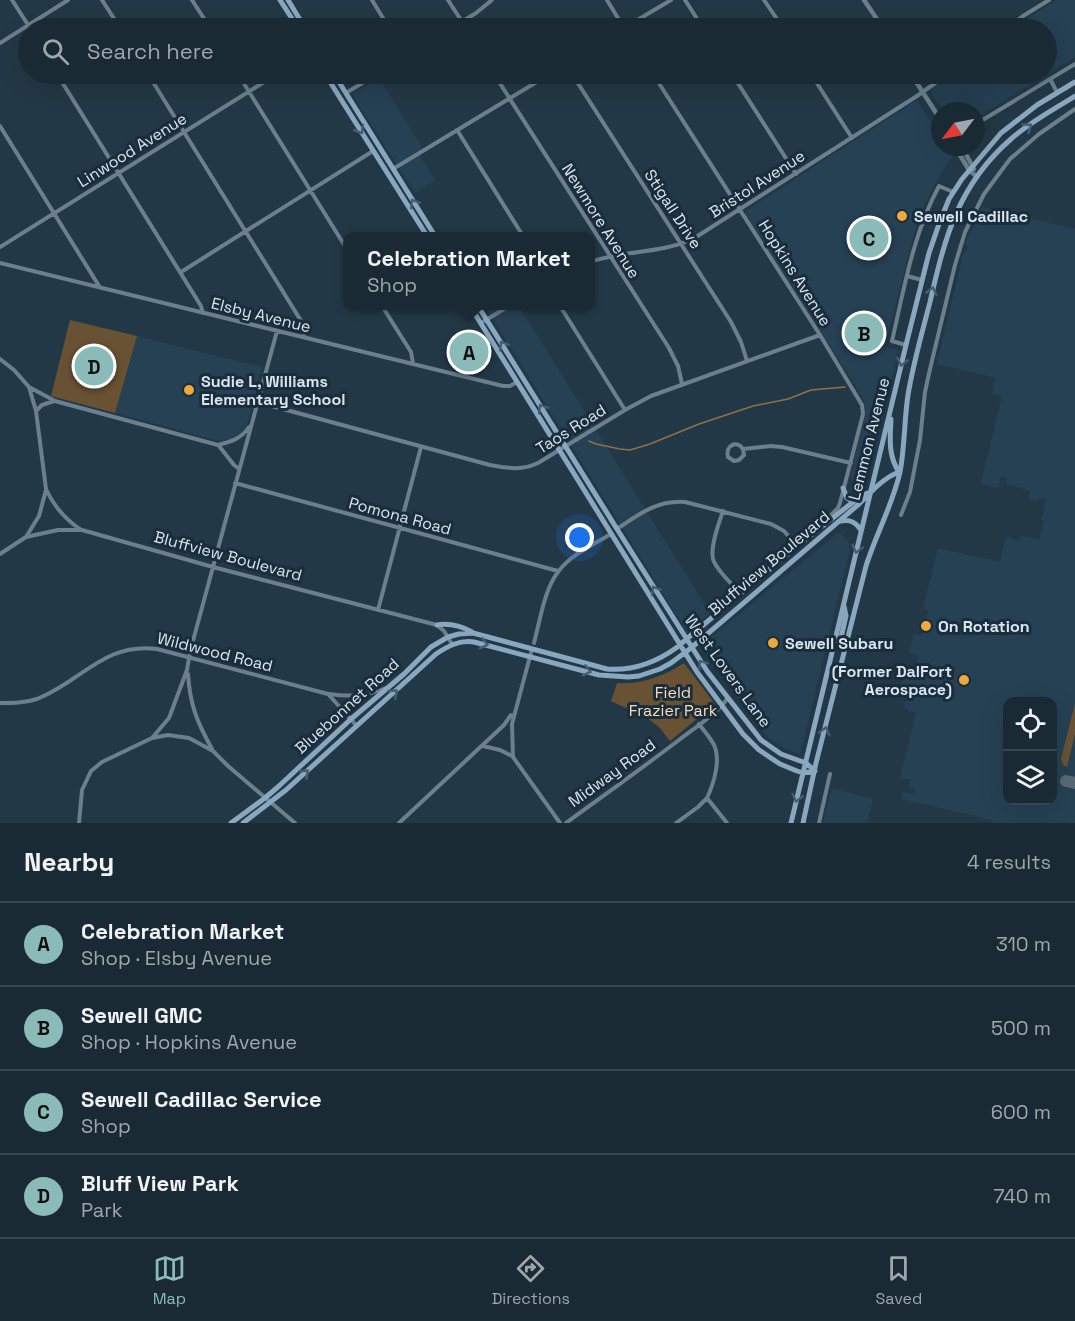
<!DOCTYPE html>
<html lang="en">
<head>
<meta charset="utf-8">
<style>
  body { margin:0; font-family:"Space Grotesk",sans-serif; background:#23323c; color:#f1f3f6 }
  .controls { position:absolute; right:18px; bottom:18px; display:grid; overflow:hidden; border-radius:12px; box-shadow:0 6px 24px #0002 }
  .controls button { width:54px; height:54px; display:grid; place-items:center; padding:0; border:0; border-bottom:2px solid #38464f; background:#1a2a34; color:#f1f3f6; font:30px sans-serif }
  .compass { position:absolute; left:931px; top:102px; width:54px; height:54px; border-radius:50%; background:#1a2a34; box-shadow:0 6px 24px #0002; rotate:238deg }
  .you { position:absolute; left:580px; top:538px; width:21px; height:21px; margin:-15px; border:4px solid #fff; border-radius:50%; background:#1a73e8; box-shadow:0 0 0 9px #1a73e833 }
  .badge { display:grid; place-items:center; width:39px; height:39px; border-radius:50%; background:#8bbbb9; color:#111; font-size:20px; font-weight:700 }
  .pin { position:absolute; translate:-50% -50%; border:3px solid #fff; box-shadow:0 2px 6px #0006 }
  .popup { position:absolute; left:343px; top:232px; width:252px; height:78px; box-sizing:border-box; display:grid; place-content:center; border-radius:12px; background:#1a2a34; filter:drop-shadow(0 2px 4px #0005); font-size:20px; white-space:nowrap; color:#9fa7ac }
  .popup b { font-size:22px; color:#f1f3f6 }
  .popup::after { content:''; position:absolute; left:50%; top:100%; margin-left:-12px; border:12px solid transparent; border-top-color:#1a2a34 }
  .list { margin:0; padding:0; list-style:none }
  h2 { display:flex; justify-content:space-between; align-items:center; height:78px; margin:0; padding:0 24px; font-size:26px }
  h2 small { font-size:20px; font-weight:400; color:#9fa7ac }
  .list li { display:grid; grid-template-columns:39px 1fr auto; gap:18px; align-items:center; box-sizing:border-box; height:84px; padding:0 24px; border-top:2px solid #38464f }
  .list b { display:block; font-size:22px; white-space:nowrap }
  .list p { margin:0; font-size:20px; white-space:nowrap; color:#9fa7ac }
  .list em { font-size:20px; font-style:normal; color:#9fa7ac }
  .icon { flex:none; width:33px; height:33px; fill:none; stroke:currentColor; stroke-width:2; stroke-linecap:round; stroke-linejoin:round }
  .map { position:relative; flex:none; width:1075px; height:823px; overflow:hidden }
  .search { position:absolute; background:#1a2a34; box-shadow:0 6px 24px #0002; left:18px; right:18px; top:18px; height:66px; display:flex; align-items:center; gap:15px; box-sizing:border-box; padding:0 21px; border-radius:33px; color:#9fa7ac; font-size:22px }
  .sheet { height:414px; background:#1a2a34 }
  nav { display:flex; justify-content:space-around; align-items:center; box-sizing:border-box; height:84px; border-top:2px solid #38464f; background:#1a2a34; font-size:16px; color:#9fa7ac }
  nav a { display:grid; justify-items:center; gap:3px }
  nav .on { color:#8bbbb9 }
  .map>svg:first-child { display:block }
  .built { fill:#264154; fill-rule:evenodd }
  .green { fill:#695233 }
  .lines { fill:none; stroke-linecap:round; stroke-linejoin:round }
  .stream { stroke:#907147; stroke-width:1.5 }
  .taxiway { stroke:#576a76; stroke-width:12 }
  .minor { stroke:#6c7f8d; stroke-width:4 }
  .tertiary { stroke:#6c7f8d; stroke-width:4.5 }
  .secondary { stroke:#89a8bf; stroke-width:5 }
  .oneway { stroke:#465e70 }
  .poi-dot { fill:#eea83c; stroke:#192d3c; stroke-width:2 }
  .labels { text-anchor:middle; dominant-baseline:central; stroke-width:6; stroke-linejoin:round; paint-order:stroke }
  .street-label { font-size:16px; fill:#d8e5ee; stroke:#192d3c }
  .poi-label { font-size:16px; font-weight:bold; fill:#d8e5ee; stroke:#192d3c; text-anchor:start }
  .park-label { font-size:16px; fill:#f9dcb6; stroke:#192d3c }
</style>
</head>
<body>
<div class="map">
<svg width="1075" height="823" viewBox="0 0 1075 823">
  <rect width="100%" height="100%" fill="#233846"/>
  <path class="built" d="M1057,0H1075V57L976,118V111H943L930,91L953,74H1046V28H1012Z
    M379,78L421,145L420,156L435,180L415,193L352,94Z
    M917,100L940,136V147H947L953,155L939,176L924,206L914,233L885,347L898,350L877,445L866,467L855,483L850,479L866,410L863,398L746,215V211Z
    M983,207L1075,229V823H992V820L901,799L902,792L913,794L915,789L909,787L910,780L900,778L916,713L904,709L908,691L900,688L905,668L915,671L919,656L909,653L914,633L922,635L928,610L923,608L938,548L1000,562L1006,535L1016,541L1023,536L1039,540L1044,521L1041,520L1046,499L1039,498L1038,501L1029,499L1030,491L1006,483L1007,478L1001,477L998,488L981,484L1002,396L992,393L996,378L937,364L963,255L968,247L965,243ZM1008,702H1052V800H1008Z
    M485,306H519L710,613L690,630L685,629Z
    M137,336L262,367L247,425L242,432L228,440L219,441L115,413Z
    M839,532L848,541L850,550L800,755L786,749L765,735L701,646Z
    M831,788L873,799L867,823H823Z"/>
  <path class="green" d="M70,320L137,336L115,413L51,396Z
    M684,663L715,704L670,741L659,727L646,717L611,701L617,683C641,685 664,676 684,663Z
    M1075,703V734L1067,767L1063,765L1061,759Z"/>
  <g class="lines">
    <path class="stream" d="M589,441L596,444L620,449L630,450L650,444L699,424L753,406L788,399L811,390L845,387"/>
    <path class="taxiway" d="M1066,781L1075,783"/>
    <path class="minor" d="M12,0L30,28
      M102,0L120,28
      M192,0L210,28
      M372,0L389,28
      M448,0L466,28
      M607,0L624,28
      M685,0L703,28
      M764,0L783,28
      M452,28L476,13L492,0
      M624,28L671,0
      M1007,28L1023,16L1049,0
      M0,43L68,0
      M57,74L201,306L203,313
      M148,74L303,324L305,330L304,337
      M238,74L348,251
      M494,74L669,348L678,366L682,384
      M572,74L731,322L741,342L747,361
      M653,74L820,335L862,405L863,414L840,503L838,508L826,520
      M732,74L796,174
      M811,74L852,138
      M1050,79L1057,92
      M346,93L377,74
      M976,124L1075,64
      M0,126L99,286
      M457,130L523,236
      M393,169L550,74
      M0,247L277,74
      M590,262C624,250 659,254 693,239L917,96L948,74
      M0,263L503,386H510L517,382
      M181,272L373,151
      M907,276L922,280
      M382,306L411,352L413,363
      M560,306L625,410
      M481,323L509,306
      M906,345L892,341C904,289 913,234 939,186L953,192
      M0,359L14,370L29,387L36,411L46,489C54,507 65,519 81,530
      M29,387L55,401L218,445C230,442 241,439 249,427
      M257,402L490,465C507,468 522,471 538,463L625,410L651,396L820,335
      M36,411L42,405L54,401
      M219,446L234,465L239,469
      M743,449L744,455L739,460L734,461L728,457C725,445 737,440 743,449L771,446L782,447L851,463
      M235,483L558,571
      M723,511C719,523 710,546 713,559C716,570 733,585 740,593
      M901,515L910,492L920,440L925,392L930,369L955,265L965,232L984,194L1010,159L1039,134L1075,109
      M617,529C639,514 657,500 685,502L771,524L784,531L797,546
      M26,537L39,516L46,490
      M0,554L26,537L58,530H82L213,567L437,625L444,631L452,644
      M378,610L421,447
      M534,643C540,621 544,590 558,572C570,555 594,544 611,534
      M532,649L512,724L513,757L560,823
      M188,674C190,705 197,722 212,749
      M329,694C350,697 367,696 386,688
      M0,703C13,703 25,703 37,699C81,682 104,642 157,649L328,694L356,725
      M699,724C704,731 710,737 714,745C721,760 714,783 707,798L727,823
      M152,738L169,718L187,670L190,652L213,567L277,331
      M483,746L500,750L512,756
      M79,823L82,790L91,771L102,762L152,738L168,735L189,738L213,751L228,766L295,823
      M399,823L504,725L511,715
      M566,823C603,796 641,769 679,740C696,727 715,715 728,698
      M676,823L698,807L707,798
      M819,823L830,774"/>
    <path class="tertiary" d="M864,0L883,28
      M911,74L940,119
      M955,147L969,170L977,177
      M962,147L974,169"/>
    <path class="secondary" d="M280,0L298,28
      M288,0L305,28
      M325,74L427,236
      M334,74L435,236
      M470,306L697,672L743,734L759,750L780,764L797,771L803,773L815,771
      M478,306L617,529L707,671L761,740L781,754L806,763L815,771
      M891,419C890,438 888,456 899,472
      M843,488L847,498L853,502
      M841,521C851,519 856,523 861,530
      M844,606L846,616L840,642L841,645L845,646
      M437,625C449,623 461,626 472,632
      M231,823L265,798L279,786L351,719L404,674L431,647L448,637L459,634L473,633L607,669C633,671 655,663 676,648L797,546L862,495L868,493
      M243,823L286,790L436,654C448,646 459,640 474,642L599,675L628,677L639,676L660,669L671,663L691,648L859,504C871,492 883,478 899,472
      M791,823L906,345L929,253L939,224L949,199L962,179L1001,133L1037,105L1075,82
      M803,823L816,763L866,566C876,534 893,504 900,472C905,446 904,421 908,395C913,364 922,333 930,302C945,237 958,185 1011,139C1030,122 1053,110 1075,96"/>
  </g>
  <defs><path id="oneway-chevron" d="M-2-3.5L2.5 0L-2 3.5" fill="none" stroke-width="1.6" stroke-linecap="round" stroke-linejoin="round" transform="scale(1.5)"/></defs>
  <g class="oneway">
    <use href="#oneway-chevron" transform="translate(1028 127) rotate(-36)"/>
    <use href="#oneway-chevron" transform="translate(360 130) rotate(59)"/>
    <use href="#oneway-chevron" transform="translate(414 203) rotate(-122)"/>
    <use href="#oneway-chevron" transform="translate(932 291) rotate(-77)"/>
    <use href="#oneway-chevron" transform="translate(503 345) rotate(-122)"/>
    <use href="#oneway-chevron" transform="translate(902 362) rotate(103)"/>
    <use href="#oneway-chevron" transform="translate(542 408) rotate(-122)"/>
    <use href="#oneway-chevron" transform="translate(857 549) rotate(104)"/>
    <use href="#oneway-chevron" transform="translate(655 590) rotate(-122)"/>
    <use href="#oneway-chevron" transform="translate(484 644) rotate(14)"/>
    <use href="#oneway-chevron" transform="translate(702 664) rotate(-125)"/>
    <use href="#oneway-chevron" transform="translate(587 671) rotate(15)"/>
    <use href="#oneway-chevron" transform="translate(394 693) rotate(-41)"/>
    <use href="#oneway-chevron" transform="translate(825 731) rotate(-76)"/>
    <use href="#oneway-chevron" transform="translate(305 773) rotate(-43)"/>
    <use href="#oneway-chevron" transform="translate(797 798) rotate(103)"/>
  </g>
  <g class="poi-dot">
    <circle cx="902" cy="216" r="6"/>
    <circle cx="189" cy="390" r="6"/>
    <circle cx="926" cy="626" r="6"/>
    <circle cx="773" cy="643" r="6"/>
    <circle cx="964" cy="680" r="6"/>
  </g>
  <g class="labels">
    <g class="street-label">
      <text transform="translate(132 150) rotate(-32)">Linwood Avenue</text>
      <text transform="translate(757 184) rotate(-33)">Bristol Avenue</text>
      <text transform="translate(673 209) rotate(57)">Stigall Drive</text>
      <text transform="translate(601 221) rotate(58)">Newmore Avenue</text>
      <text transform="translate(795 273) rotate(58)">Hopkins Avenue</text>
      <text transform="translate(261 315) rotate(14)">Elsby Avenue</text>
      <text transform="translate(571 429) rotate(-32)">Taos Road</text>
      <text transform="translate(869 439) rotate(-76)">Lemmon Avenue</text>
      <text transform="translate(400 516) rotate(15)">Pomona Road</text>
      <text transform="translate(228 556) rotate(15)">Bluffview Boulevard</text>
      <text transform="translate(769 563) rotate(-40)">Bluffview Boulevard</text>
      <text transform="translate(215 652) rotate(14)">Wildwood Road</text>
      <text transform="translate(728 671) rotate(54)">West Lovers Lane</text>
      <text transform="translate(347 706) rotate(-42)">Bluebonnet Road</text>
      <text transform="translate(612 773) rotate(-36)">Midway Road</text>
    </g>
    <g class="poi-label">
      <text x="914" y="216">Sewell Cadillac</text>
      <text x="201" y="381">Sudie L, Williams<tspan x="201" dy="18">Elementary School</tspan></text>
      <text x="938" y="626">On Rotation</text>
      <text x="785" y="643">Sewell Subaru</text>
      <text x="952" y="671" text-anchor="end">(Former DalFort<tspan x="952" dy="18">Aerospace)</tspan></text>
    </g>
    <g class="park-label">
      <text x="673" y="692">Field<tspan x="673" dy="18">Frazier Park</tspan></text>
    </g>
  </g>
</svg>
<div class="controls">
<button><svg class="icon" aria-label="locate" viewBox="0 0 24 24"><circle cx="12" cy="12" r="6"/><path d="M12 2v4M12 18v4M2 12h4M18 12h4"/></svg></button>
<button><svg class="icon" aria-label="layers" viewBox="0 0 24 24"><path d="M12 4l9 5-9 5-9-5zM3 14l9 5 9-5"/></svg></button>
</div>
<svg class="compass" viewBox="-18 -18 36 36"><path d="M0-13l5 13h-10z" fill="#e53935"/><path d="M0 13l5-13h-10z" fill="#9fa7ac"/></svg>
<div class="you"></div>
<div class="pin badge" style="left:469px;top:352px">A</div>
<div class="popup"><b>Celebration Market</b>Shop</div>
<div class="pin badge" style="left:864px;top:333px">B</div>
<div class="pin badge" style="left:869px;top:238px">C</div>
<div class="pin badge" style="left:94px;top:366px">D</div>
<div class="search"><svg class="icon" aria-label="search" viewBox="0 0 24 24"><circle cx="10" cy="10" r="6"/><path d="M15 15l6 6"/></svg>Search here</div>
</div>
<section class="sheet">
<h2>Nearby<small>4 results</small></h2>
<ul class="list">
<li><span class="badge">A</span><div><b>Celebration Market</b><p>Shop · Elsby Avenue</p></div><em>310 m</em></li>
<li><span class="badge">B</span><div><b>Sewell GMC</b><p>Shop · Hopkins Avenue</p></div><em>500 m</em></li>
<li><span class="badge">C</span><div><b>Sewell Cadillac Service</b><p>Shop</p></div><em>600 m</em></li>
<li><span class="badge">D</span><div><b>Bluff View Park</b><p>Park</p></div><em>740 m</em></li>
</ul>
</section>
<nav>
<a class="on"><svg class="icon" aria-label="map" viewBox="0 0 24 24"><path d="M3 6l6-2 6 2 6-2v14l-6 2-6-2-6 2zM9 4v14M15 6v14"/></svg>Map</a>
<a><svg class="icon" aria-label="directions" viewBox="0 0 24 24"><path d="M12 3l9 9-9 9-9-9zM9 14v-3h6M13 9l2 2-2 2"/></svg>Directions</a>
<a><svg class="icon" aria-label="saved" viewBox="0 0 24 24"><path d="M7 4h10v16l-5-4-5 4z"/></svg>Saved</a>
</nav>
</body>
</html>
